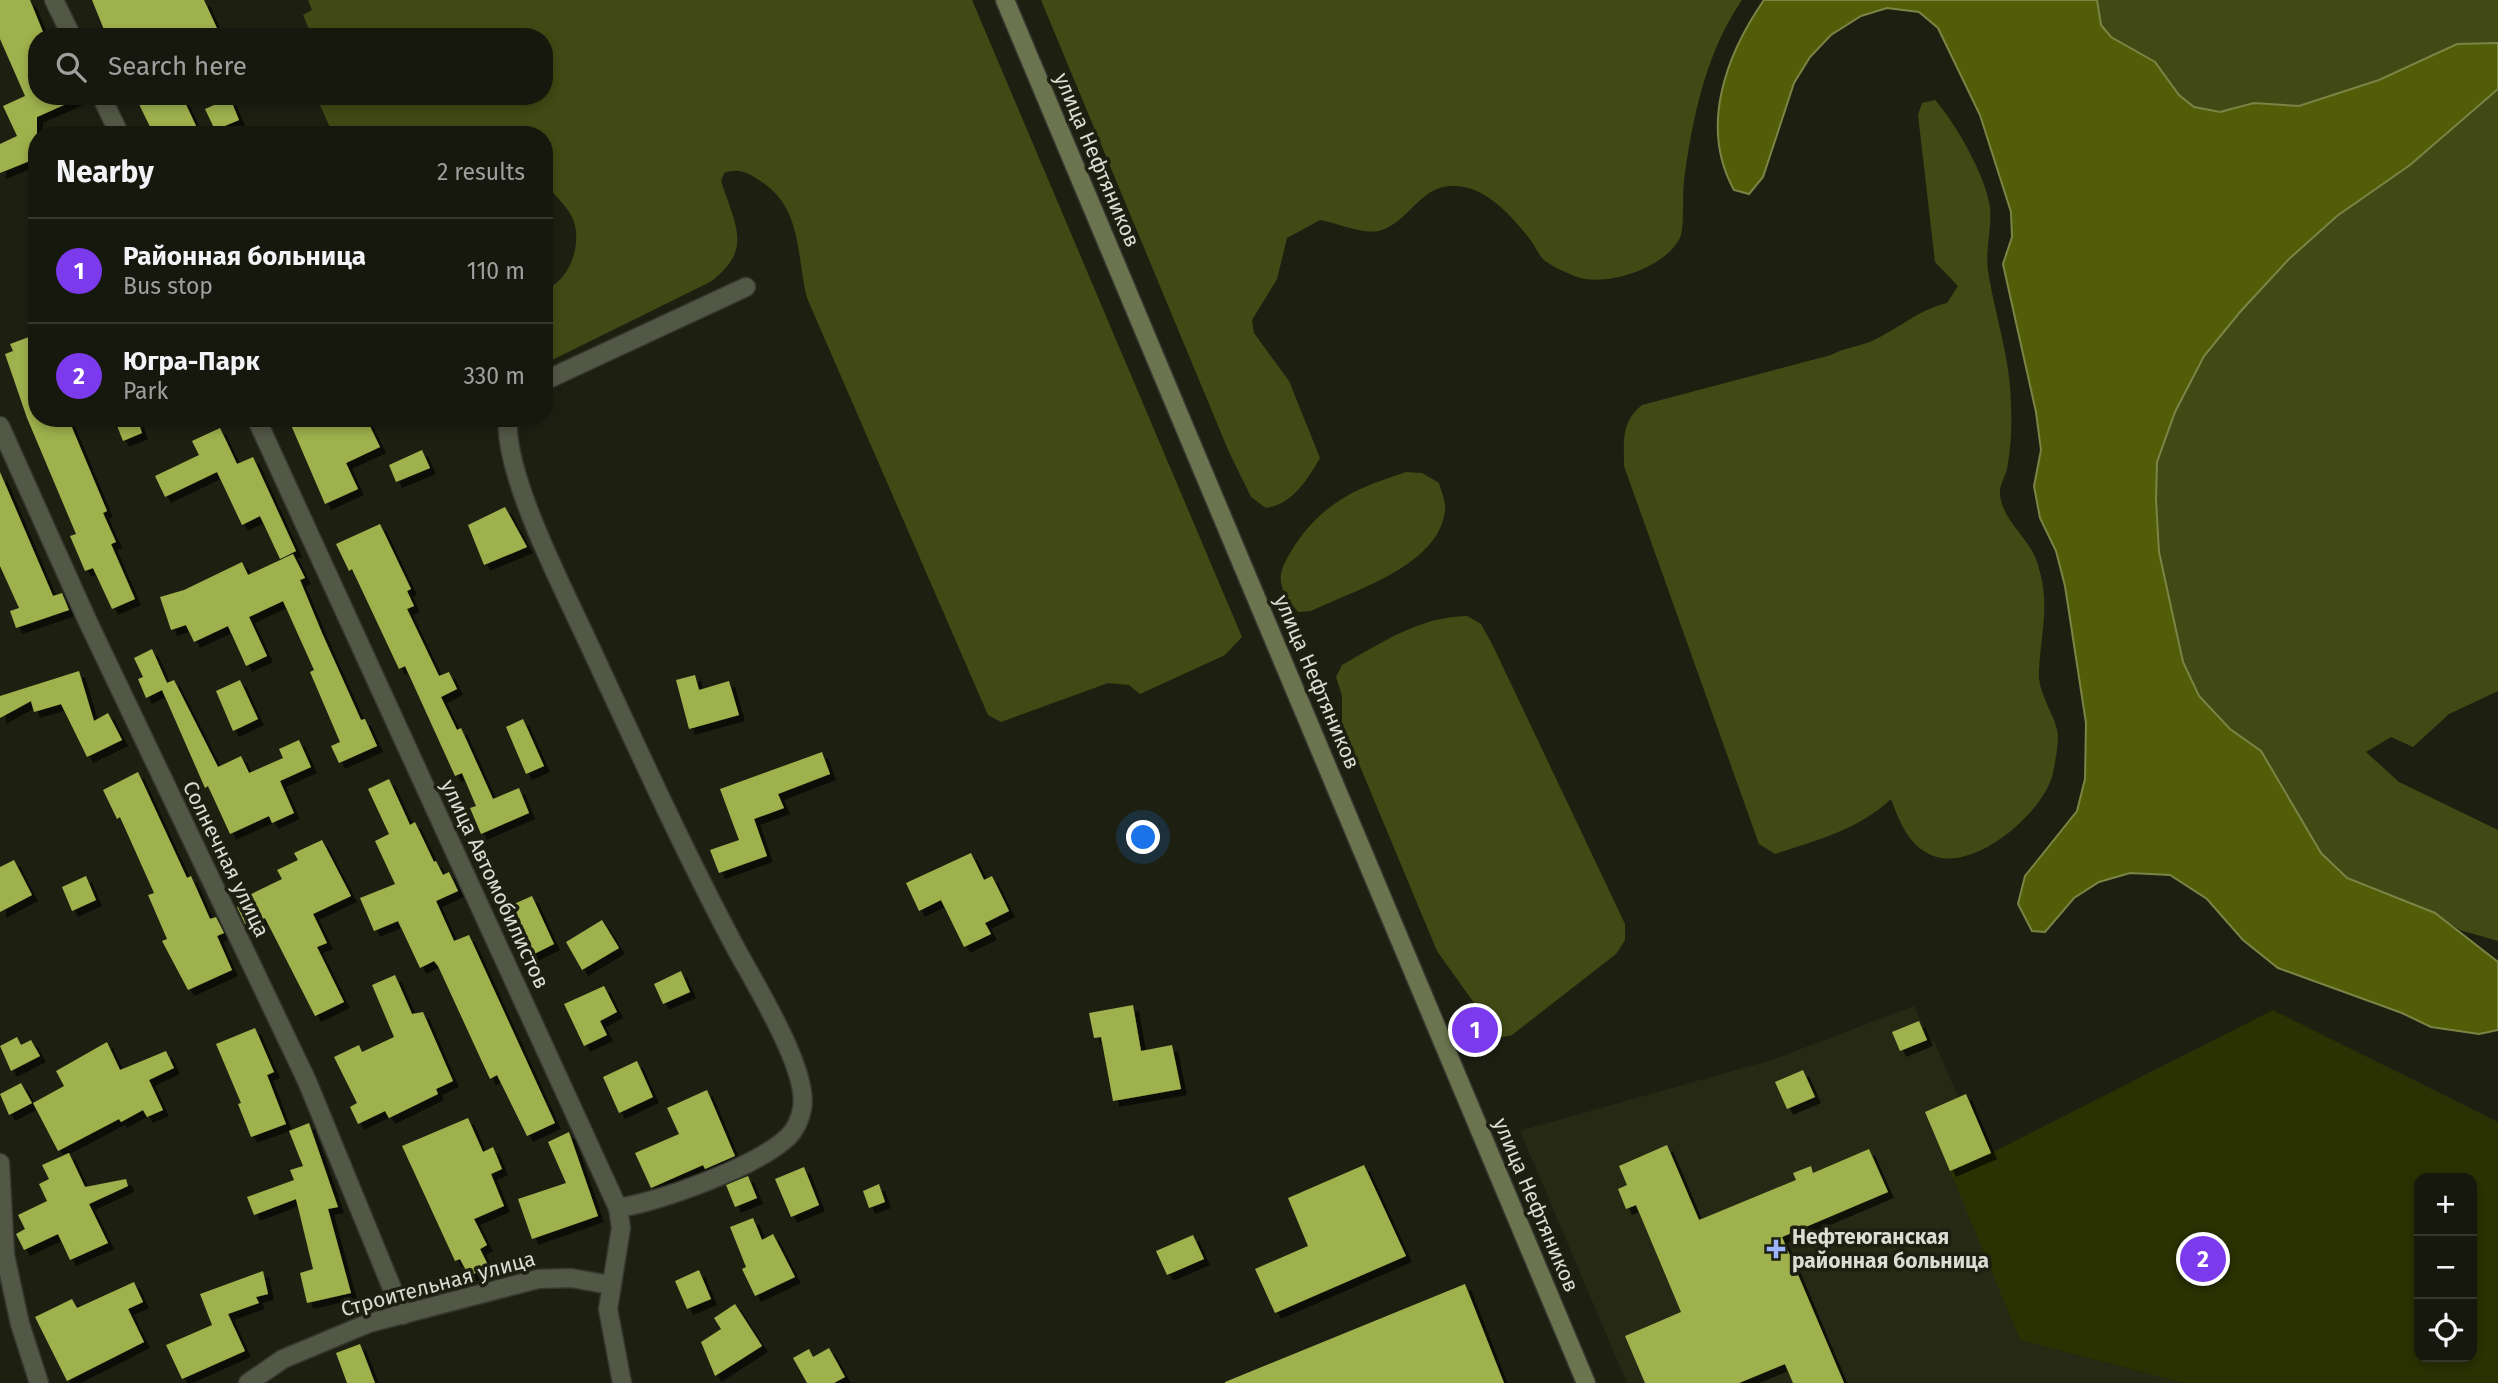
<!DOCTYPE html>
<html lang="en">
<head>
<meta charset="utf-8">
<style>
  body { margin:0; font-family:"Fira Sans",sans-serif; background:#23251b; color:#f1f3f6 }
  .controls { position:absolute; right:21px; bottom:21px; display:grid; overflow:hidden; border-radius:14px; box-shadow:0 4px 10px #0003 }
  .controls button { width:63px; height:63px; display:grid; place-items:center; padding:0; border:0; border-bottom:2px solid #35372e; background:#16180d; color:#f1f3f6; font:35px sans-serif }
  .you { position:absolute; left:1144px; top:838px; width:24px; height:24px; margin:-18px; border:5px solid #fff; border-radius:50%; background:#1a73e8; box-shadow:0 0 0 10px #1a73e833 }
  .badge { display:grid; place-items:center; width:46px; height:46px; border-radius:50%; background:#7c3aed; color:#fff; font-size:23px; font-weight:700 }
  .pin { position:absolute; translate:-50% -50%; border:4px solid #fff; box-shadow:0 2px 7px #0006 }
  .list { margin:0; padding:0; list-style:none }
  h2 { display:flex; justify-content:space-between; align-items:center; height:91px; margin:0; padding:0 28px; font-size:30px }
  h2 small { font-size:23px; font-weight:400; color:#9ea09d }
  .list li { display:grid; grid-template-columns:46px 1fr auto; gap:21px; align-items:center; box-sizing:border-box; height:105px; padding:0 28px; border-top:2px solid #35372e }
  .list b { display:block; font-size:26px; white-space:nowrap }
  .list p { margin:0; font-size:23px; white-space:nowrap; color:#9ea09d }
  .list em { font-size:23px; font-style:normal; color:#9ea09d }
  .icon { flex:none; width:38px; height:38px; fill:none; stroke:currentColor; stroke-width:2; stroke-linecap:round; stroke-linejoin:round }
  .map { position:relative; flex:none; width:2498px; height:1383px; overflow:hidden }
  .search { position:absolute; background:#16180d; box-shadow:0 4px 10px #0003; left:28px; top:28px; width:525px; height:77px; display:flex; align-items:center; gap:18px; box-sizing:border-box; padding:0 24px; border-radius:28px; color:#9ea09d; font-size:26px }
  .panel { position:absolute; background:#16180d; box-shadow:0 4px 10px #0003; left:28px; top:126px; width:525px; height:301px; border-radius:28px }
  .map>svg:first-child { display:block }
  .built { fill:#262a15 }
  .green { fill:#2a3102; fill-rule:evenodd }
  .forest { fill:#414a14 }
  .water { fill:#525d08; stroke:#7b8345; stroke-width:2 }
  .building { fill:#9fb14d; filter:url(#shadow) }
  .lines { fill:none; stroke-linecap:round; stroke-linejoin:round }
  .street-casing { stroke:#35382f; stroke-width:21 }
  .secondary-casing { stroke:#35382f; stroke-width:21 }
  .street { stroke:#535746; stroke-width:18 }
  .secondary { stroke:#6c744f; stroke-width:18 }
  .poi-dot { fill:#9ab5fd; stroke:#1d2011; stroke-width:2.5 }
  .labels { text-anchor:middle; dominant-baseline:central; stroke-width:7; stroke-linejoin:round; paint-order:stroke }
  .street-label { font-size:21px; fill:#daddd3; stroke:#1d2011 }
  .poi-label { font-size:21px; font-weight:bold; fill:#daddd3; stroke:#1d2011; text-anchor:start }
</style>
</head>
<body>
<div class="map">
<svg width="2498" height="1383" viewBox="0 0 2498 1383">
  <defs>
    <filter id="shadow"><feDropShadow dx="6" dy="6" stdDeviation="0" flood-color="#0009"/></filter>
  </defs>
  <rect width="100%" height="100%" fill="#1d2011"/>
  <path class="built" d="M1914,1006L1930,1042L1934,1041L1958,1097L1966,1094L1991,1153L1951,1170L2020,1340L2184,1383H1627L1520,1131L1775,1059Z"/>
  <path class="green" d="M2273,1010L2498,1122V1383H2184L2020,1340L1950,1171L1991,1153ZM2419,1178H2472V1357H2419Z"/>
  <path class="forest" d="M308,0H972L1242,637L1225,655L1140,694L1129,685L1108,683L1001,722L988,715L807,298C796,255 803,207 759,180C747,172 738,168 724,173L721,181C735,225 754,250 710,282L544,364V290C570,282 584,241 572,217C566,204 553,195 546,183C540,173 544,147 544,135H325L332,132L316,96H544V37H312L303,15L312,10Z
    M1041,0H1742C1706,52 1692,119 1684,181C1682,196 1685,227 1680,238C1665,268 1607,287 1577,277C1568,273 1552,267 1544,260C1538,254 1534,244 1529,238C1514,219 1492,194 1468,188C1423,176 1415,218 1382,230C1365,236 1338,223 1320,220L1287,238L1277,279L1252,320L1254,333L1289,381L1320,458C1307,480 1293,504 1266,508L1251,497L1229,452Z
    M2097,0H2498V43L2457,44L2379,80L2299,106L2254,103L2221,112L2194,107L2179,95L2155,62L2111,37L2101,25Z
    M2498,89V691L2449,714L2413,747L2391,737L2366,752L2399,782L2498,830V941L2460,930L2435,913L2347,878L2321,853L2261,751L2230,729L2199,696L2183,662L2159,553L2156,499L2157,462L2175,412L2204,356L2240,312L2289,259L2337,216L2410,165Z
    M1935,100C1955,122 1987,178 1990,208C1992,228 1985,250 1988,271C1995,315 2011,361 2011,406C2012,427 2011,448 2007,469C2005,477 1999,486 2000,494C2002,521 2029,537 2037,562C2051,604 2041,630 2039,671C2037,694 2057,717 2058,736C2058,748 2055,762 2053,773C2044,813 1971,876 1929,854C1907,843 1899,820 1891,799C1858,830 1817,840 1775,854L1759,844L1624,466C1624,441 1621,422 1642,405L1831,355C1846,347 1864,346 1878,338C1902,326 1921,309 1947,303L1958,286L1935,262L1918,115L1922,103Z
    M1406,472L1422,473L1439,483C1441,491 1446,502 1445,510C1440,565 1355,590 1311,611L1298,612C1275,584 1276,575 1295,545C1325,501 1357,488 1406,472Z
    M1467,616L1481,624L1494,648L1625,924V940L1616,954L1512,1035L1499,1038L1437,951L1342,723V696L1336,677L1342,665C1383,642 1419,617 1467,616Z"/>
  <path class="water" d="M1764,0H2097L2101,25L2111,37L2155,62L2179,95L2194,107L2220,112L2254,103L2299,106L2379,80L2457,44L2498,43V89L2410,165L2337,216L2289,259L2240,312L2204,356L2175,412L2157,462L2156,499L2159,552L2183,662L2199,696L2230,729L2261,751L2321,853L2347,878L2435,913L2498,962V1030L2479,1034L2431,1027L2402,1013L2278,968L2243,940L2207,899L2170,875L2130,873L2099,882L2074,898L2045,932L2032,931L2018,904L2025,876L2077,811L2085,779L2086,723L2065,586L2056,551L2040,518L2034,486L2041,450L2036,412L2003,264L2012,237L2011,212L1980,115L1938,28L1919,12L1887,8L1861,16L1831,35L1810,57L1794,83L1763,177L1749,194L1734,190C1699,127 1726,55 1764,0Z"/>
  <path class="building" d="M0,0H30L45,37H37V96H84L37,117V158L0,173V144L17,136L3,106L25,96L0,39Z
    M92,0H204L221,37H107Z
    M135,96H182L197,128L182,135H154Z
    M230,98L239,120L215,130L205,109Z
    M37,334V418H68L107,511L103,513L116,542L111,544L135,599L112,609L93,568L85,571L70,536L76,534L27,418L5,354L13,351L10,344Z
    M114,418H137L142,433L123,441Z
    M288,418H366L380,447L346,463L358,489L325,504Z
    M220,428L237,464L253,457L296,551L280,559L260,516L242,525L217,472L165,497L155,476L199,455L192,441Z
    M422,450L430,468L396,482L389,465Z
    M0,472L53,596L62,593L69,610L16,628L10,611L19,608L0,566Z
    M505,507L527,547L484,565L468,525Z
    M380,524L411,589L407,591L414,606L407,609L439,676L449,672L457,689L441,697L457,730L461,728L493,799L519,788L529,813L481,834L470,808L476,806L462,773L455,776L405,666L399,669L352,569L349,571L336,544Z
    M293,554L305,578L300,580L322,633L361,720L365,719L377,746L339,763L331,746L340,742L310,672L314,670L283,601L249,617L267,656L246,666L228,626L194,642L186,625L171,630L160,597L184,590L242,562L248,575Z
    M152,649L167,683L174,680L218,767L241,756L249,773L283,758L279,749L299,740L311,767L280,781L294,813L272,823L269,816L230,834L208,786L205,788L162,690L146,698L138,679L143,677L134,658Z
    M79,671L94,721L108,713L122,740L87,757L61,704L34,712L31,701L0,718V696Z
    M695,675L699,690L729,681L739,715L689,729L676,680Z
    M240,680L258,719L233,731L216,691Z
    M523,719L544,766L526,774L506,727Z
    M822,752L830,774L778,794L784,808L754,819L767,856L719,873L710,850L739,840L720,789Z
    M138,772L187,878L191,876L210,919L216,917L224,933L217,936L232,970L188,990L162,941L167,939L148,895L154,893L120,817L117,819L103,790Z
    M389,779L410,825L415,822L434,862L436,861L443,875L449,872L458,891L436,901L454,941L469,935L555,1123L527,1136L497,1075L490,1079L438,966L434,961L420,968L398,921L374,931L360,898L395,884L375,841L389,834L368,789Z
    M322,840L351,896L313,914L327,943L317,947L344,1002L315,1016L265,918L253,924L251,921L245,924L237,907L243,904L241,899L282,879L277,870L298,860L294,853Z
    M971,853L984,880L992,876L1009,911L985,923L991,934L964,947L941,900L919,911L906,883Z
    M14,860L32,895L0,912V867Z
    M86,876L96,900L72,911L62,887Z
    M532,896L554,944L530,956L507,907Z
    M602,920L619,948L582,970L566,942Z
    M681,971L690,992L663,1004L654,984Z
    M395,975L412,1014L423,1012L453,1081L436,1089L438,1094L389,1118L385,1111L358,1124L350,1107L357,1103L334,1057L359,1045L362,1052L394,1037L372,985Z
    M604,986L617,1012L600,1021L607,1035L584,1046L564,1004Z
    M1133,1005L1141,1051L1172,1045L1181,1089L1113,1101L1101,1037L1094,1038L1089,1013Z
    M1919,1021L1927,1040L1900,1051L1892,1032Z
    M255,1028L274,1072L267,1075L286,1124L251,1137L238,1104L241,1103L216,1044Z
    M17,1037L21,1045L31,1040L40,1056L11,1071L0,1046Z
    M107,1042L120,1070L166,1051L174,1068L149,1080L163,1110L147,1117L143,1110L121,1122L119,1119L58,1151L33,1103L64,1086L56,1071Z
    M637,1061L653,1097L619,1113L603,1077Z
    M1803,1070L1815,1097L1787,1109L1775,1082Z
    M21,1083L32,1103L9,1115L0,1094Z
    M707,1090L735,1156L705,1169L703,1165L651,1188L635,1153L679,1134L667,1108Z
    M1966,1094L1991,1153L1950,1171L1925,1112Z
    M468,1118L483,1152L493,1147L502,1169L491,1174L504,1206L474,1219L487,1245L480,1249L489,1267L469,1276L460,1259L455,1261L402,1146Z
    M309,1123L338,1207L328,1209L351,1293L307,1303L300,1273L313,1269L296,1199L254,1215L247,1197L294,1180L290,1170L303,1166L289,1131Z
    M569,1132L598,1216L532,1239L518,1199L566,1183L548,1142Z
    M1667,1145L1699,1220L1796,1180L1793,1173L1811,1166L1813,1173L1869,1149L1888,1192L1782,1237L1844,1383H1793L1785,1364L1739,1383H1645L1625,1336L1681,1312L1636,1205L1626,1209L1618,1189L1627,1185L1619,1166Z
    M69,1153L85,1187L126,1179L128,1186L89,1204L108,1243L70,1260L58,1234L24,1250L16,1234L25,1229L18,1215L47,1201L39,1184L49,1179L42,1165Z
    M1364,1165L1406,1256L1275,1313L1255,1269L1308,1246L1288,1198Z
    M804,1167L819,1205L791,1217L775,1179Z
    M748,1176L757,1198L735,1207L726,1185Z
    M879,1184L885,1202L869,1208L863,1191Z
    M753,1218L762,1240L773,1234L795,1277L755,1296L742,1269L746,1267L730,1227Z
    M1193,1235L1204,1259L1167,1275L1156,1251Z
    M699,1270L711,1299L687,1309L675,1281Z
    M263,1271L268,1294L256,1297L259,1303L228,1314L245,1351L182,1379L166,1345L212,1325L200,1294Z
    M134,1282L143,1302L128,1309L144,1342L67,1381L35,1317L72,1299L77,1308Z
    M1465,1284L1504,1383H1225V1382Z
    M735,1304L762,1346L715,1376L701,1342L721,1329L714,1318Z
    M360,1344L375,1383H347L336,1353Z
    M829,1348L845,1377L834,1383H807L793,1358L809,1349L813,1357Z"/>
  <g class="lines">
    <defs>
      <path id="street" d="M54,0L72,37
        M101,96L120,135
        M544,381L746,287
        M256,418L618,1208L621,1228L608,1309L622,1383
        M508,418C503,473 563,588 587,640C635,743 681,845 734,945C753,981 810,1071 802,1109C800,1119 795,1130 788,1137C756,1167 661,1201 618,1208
        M0,426L88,622L307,1081L403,1315
        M0,1163L5,1255L20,1324L39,1383
        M248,1383L283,1359L369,1323L538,1279L571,1278L610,1285"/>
      <path id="secondary" d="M1005,0L1586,1383"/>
    </defs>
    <use href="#street" class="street-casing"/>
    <use href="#secondary" class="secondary-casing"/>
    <use href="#street" class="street"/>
    <use href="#secondary" class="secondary"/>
  </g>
  <path class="poi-dot" d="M1772.5 1238.5h7v7h7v7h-7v7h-7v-7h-7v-7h7z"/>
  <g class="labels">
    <g class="street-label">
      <text transform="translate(1097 160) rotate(67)">улица Нефтяников</text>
      <text transform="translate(1317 682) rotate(67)">улица Нефтяников</text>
      <text transform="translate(226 859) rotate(64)">Солнечная улица</text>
      <text transform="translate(495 884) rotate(65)">улица Автомобилистов</text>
      <text transform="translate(1536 1205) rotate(67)">улица Нефтяников</text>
      <text transform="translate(438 1284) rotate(-15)">Строительная улица</text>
    </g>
    <g class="poi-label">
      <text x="1792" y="1237">Нефтеюганская<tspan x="1792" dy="24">районная больница</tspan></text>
    </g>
  </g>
</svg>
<div class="controls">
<button>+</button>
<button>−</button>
<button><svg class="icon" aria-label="locate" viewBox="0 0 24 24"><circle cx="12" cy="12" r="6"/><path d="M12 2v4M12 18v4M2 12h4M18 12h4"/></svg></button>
</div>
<div class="you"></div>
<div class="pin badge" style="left:1475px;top:1030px">1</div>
<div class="pin badge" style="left:2203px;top:1259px">2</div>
<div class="search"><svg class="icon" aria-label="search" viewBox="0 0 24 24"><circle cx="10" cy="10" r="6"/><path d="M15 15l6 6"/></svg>Search here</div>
<section class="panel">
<h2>Nearby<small>2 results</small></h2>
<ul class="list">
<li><span class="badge">1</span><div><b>Районная больница</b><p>Bus stop</p></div><em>110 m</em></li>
<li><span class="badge">2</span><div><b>Югра-Парк</b><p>Park</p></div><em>330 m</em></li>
</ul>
</section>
</div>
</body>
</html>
